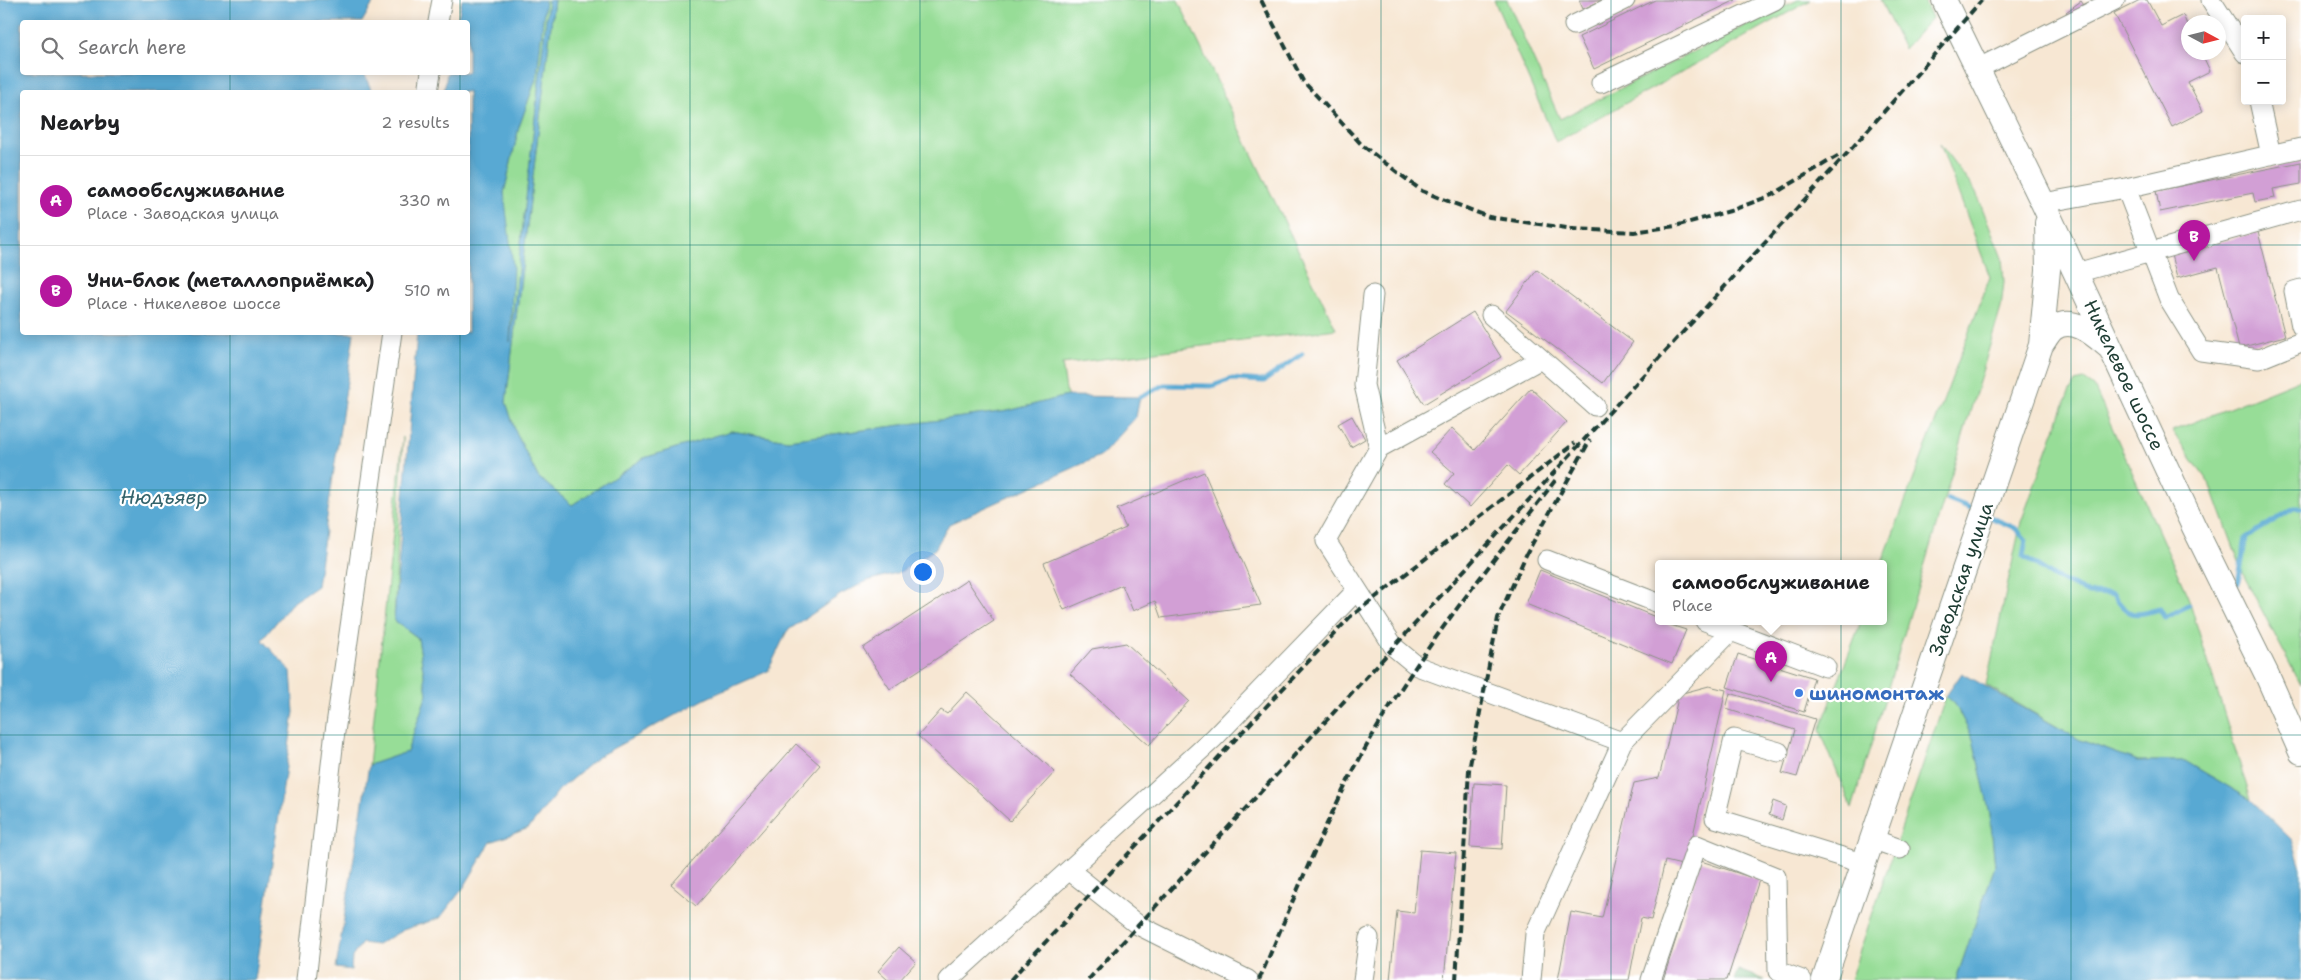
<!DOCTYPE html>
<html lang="en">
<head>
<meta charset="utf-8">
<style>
  body { margin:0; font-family:"Shantell Sans",sans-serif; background:#f6f6f6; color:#202124 }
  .controls { position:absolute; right:15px; top:15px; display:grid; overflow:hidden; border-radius:5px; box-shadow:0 2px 12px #0003 }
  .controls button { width:45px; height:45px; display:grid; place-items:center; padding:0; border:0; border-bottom:1px solid #e0e0e0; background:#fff; color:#202124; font:25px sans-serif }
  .compass { position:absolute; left:2181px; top:15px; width:45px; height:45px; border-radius:50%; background:#fff; box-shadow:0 2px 12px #0003; rotate:97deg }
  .you { position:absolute; left:922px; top:571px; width:18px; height:18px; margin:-12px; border:4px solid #fff; border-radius:50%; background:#1a73e8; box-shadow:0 0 0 8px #1a73e833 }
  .badge { display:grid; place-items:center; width:32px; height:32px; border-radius:50%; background:#b5179e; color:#fff; font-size:16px; font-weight:700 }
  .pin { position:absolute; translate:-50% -41px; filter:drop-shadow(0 1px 2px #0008) }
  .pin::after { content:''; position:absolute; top:26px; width:18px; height:15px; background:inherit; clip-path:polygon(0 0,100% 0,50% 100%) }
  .popup { position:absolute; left:1655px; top:560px; width:232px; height:65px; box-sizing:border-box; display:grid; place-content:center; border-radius:5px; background:#fff; filter:drop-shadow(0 1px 4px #0005); font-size:16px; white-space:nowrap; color:#757577 }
  .popup b { font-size:19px; color:#202124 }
  .popup::after { content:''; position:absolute; left:50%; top:100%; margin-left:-10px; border:10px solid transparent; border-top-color:#fff }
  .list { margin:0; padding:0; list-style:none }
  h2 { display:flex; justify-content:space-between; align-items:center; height:65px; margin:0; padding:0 20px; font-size:21px }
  h2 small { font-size:16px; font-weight:400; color:#757577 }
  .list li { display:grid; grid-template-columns:32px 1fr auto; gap:15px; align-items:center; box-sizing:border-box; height:90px; padding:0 20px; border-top:1px solid #e0e0e0 }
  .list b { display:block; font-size:19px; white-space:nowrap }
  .list p { margin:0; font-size:16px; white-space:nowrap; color:#757577 }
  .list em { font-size:16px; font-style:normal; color:#757577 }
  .icon { flex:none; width:28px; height:28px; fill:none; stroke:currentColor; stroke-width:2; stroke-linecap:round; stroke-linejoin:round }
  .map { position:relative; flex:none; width:2301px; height:980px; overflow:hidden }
  .search { position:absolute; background:#fff; box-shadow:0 2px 12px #0003; left:20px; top:20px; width:450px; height:55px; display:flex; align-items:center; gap:12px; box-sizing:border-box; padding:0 18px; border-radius:5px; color:#757577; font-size:19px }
  .panel { position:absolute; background:#fff; box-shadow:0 2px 12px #0003; left:20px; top:90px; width:450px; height:245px; border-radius:5px }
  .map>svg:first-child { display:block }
  .green { fill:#97dd97; stroke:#5b8d66 }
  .forest { fill:#79bc80; stroke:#4c7c5a }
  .water { fill:#59a9d3; stroke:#3c7384 }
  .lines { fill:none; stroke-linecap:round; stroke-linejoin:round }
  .stream { stroke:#59a9d3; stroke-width:5 }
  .building { fill:#d29fd5 }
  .minor-casing { stroke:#8b9284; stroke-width:21 }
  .major-casing { stroke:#8b9284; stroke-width:26 }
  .minor { stroke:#fff; stroke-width:19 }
  .major { stroke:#fff; stroke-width:24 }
  .rail { stroke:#1f3d34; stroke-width:4; stroke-dasharray:8 4; stroke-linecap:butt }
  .grid { fill:none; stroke:#0f766e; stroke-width:1; stroke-opacity:0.55 }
  .shop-dot { fill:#3f7fe0; stroke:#fff; stroke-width:2 }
  .labels { text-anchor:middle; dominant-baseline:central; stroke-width:4.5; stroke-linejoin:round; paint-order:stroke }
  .street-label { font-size:19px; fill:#1f3d34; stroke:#fff }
  .shop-label { font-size:19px; font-weight:bold; fill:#366cbe; stroke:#fff; text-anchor:start }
  .water-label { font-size:20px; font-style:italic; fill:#33636c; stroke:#fff }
</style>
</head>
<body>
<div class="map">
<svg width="2301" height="980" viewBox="0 0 2301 980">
  <rect width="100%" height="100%" fill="#fff"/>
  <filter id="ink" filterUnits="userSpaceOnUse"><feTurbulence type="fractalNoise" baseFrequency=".02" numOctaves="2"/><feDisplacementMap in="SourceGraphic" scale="10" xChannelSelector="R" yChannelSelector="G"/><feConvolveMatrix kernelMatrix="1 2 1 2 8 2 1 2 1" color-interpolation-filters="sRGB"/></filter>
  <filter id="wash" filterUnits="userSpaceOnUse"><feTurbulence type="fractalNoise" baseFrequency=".0096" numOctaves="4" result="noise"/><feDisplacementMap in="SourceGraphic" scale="20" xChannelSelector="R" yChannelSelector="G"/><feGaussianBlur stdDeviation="1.12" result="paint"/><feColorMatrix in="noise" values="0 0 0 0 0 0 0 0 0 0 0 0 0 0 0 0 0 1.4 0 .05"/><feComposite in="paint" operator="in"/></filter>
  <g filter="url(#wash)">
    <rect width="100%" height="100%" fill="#f7e7d3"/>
    <path class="green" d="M545,0H548L509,352L504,193L519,127L537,76Z
      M554,0H1178L1336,329L1062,364L1067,396L1008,411L788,440L731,431L644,458L572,505L538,477L516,433L506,402Z
      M1494,0H1507L1560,119L1774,11L1798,0H1811L1556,142Z
      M1880,0H1924L1932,18L1904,49Z
      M1940,144L1976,192L2002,258L2004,282L2001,308L1852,809L1820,730L1861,621H1884L1882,563L1990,277Z
      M2301,379V685L2245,578L2211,486L2172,431Z
      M2084,380L2094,387L2188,597L2251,800L2185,761H2138L2080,740L1986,685L2021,522L2066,399L2075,382Z
      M403,437L394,620L418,638L427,694L407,752L369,765Z
      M1946,696L1955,704L1973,739L1990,814L1995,866L1956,980H1850Z"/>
    <path class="forest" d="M1738,970L1765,980H1734Z"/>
    <path class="water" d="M0,0H375L362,22H22V72L364,73L372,92H22V332L354,333L317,586L291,604L262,640L291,671L294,712L255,980H0Z
      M462,0H545L537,76L519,127L504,193L513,266L510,342L548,0H554L506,402L516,433L538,477L572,505L644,458L731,431L788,440L1008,411L1067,396L1140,397L1136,417L1102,455L949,524L935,549L900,572L867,581L840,595L787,631L768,671L707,698L599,756L559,790L529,828L491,842L464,887L440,918L403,930L377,945L362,943L352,957L351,970L336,968L369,765L407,752L427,694L418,638L394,620L417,333L468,332V92H444L447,73L468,72V22H457Z
      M1962,673L2080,740L2138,761H2185L2251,800L2292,840L2301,868V980H1956L1995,866L1990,814L1973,739L1955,704L1946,696Z"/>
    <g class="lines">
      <path class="stream" d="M1140,397L1164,385L1212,386L1232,379L1264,381L1302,354
        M1948,499L1978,511
        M1990,517L2015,528L2026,540L2023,556L2055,577L2089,593L2113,594C2128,618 2134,616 2160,609L2165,618L2189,605
        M2238,583L2246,538L2294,508H2301"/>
    </g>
    <g id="blocks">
      <path class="building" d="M1579,0H1602L1583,9Z
        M1655,0H1736L1594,69L1579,37Z
        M2140,0H2147L2161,26L2183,15L2188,27V52H2201L2210,71L2188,82L2203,111L2172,127L2114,13Z
        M2081,1L2086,8L2070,18L2066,12Z
        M2301,162V184L2273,189L2275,198L2255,202L2253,193L2160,212L2156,191Z
        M2258,232L2285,336L2239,348L2218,267L2177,278L2171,255Z
        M1537,270L1633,342L1603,383L1506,311Z
        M1473,312L1501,357L1424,404L1397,360Z
        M1531,388L1567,422L1519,475L1508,465L1470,507L1445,484L1454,473L1430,452L1452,428L1475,450Z
        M1352,416L1365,439L1351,447L1338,424Z
        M1204,472L1261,605L1161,618L1155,601L1133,611L1122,585L1064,610L1044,563L1126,528L1117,509Z
        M1540,570L1658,618V621L1686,630L1672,664L1526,604Z
        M967,580L994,621L890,689L863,648Z
        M1126,643L1189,701L1149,745L1070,674L1092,649Z
        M1738,654L1814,678L1804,712L1727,687Z
        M1709,686L1726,690L1686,866L1665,861L1651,920L1641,918L1629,980H1558L1571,912L1602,918L1634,783L1659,778L1679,694Z
        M967,692L1055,772L1010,821L918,736L941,710L947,714Z
        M1730,693L1815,719L1797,777L1782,773L1795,730L1726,709Z
        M796,744L820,765L696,906L671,885Z
        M1474,783L1506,785L1502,849L1470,847Z
        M1773,801L1786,806L1782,820L1769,815Z
        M1420,850L1456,853L1444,980H1390L1397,911L1414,913Z
        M1701,861L1759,880L1727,980H1663Z
        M899,947L916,962L900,980H888L878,971Z"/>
    </g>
  </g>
  <g filter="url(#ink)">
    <use href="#blocks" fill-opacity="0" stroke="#8b9284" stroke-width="1"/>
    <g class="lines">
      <defs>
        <path id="minor" d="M2211,0L2245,53
          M438,22L442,0
          M1574,25L1625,0
          M1979,68L2115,0
          M1601,83L1775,0
          M428,92L431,72
          M2259,101L2271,155
          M2126,188L2169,299L2201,351L2259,359L2301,342
          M2043,203L2126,188L2301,148
          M2076,273L2301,210
          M2301,289L2294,291L2301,326
          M1373,295L1364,385L1379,448
          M1491,315L1595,406
          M1547,560L1658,603
          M1705,621L1826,667
          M1622,742L1731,631
          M1779,752L1734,739L1715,818L1865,864
          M1872,839L1900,849
          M1069,870L1138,925L1248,980
          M306,980L334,739L392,332
          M948,980L1214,738L1357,590
          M1363,980L1369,938
          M1531,980L1535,934L1622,742L1417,666L1394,647L1326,541L1379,448L1541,359
          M1651,980L1697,845L1776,877L1778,971L1802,980"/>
        <path id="major" d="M1944,0L2043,203L2194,527L2267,675L2301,752
          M2041,345L2048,270L2047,223
          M1824,980L2041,345C2045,340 2048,333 2053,329C2072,314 2095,335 2109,347"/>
      </defs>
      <use href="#minor" class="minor-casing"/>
      <use href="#major" class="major-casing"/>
      <use href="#minor" class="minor"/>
      <use href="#major" class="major"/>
      <path class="rail" d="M1261,0L1303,81L1363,146L1422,191L1489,217L1574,229L1634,232L1675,226L1730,211L1772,195L1841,154
        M1010,980L1350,617L1575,443
        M1088,980L1852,148L1982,0
        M1259,980C1295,897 1328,812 1374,733C1426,642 1494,561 1557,478
        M1456,980L1469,770L1498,618L1526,555L1590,440"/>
    </g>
  </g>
  <path class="grid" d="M230,0V22M460,0V22M690,0V980M920,0V980M1150,0V980M1381,0V980M1611,0V980M1841,0V980M2071,0V980M230,72V92M460,72V92M0,245H22M468,245H2301M230,332V980M460,332V980M0,490H2301M0,735H2301"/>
  <circle class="shop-dot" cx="1799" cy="693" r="5"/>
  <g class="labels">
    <g class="street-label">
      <text transform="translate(2124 375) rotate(65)">Никелевое шоссе</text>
      <text transform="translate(1961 579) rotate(-71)">Заводская улица</text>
    </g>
    <g class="shop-label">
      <text x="1809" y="693">шиномонтаж</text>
    </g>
    <g class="water-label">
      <text x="164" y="497">Нюдъявр</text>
    </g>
  </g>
</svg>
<div class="controls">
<button>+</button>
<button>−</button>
</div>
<svg class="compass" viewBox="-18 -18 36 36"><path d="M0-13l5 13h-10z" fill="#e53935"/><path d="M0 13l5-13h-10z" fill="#757577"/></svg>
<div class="you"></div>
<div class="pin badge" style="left:1771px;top:682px">A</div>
<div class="popup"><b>самообслуживание</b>Place</div>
<div class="pin badge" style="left:2194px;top:261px">B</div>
<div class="search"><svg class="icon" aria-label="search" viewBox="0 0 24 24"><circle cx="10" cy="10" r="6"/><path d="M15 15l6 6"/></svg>Search here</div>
<section class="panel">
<h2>Nearby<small>2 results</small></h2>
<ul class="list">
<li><span class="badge">A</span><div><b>самообслуживание</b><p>Place · Заводская улица</p></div><em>330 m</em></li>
<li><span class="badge">B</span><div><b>Уни-блок (металлоприёмка)</b><p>Place · Никелевое шоссе</p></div><em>510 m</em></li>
</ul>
</section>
</div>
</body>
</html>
